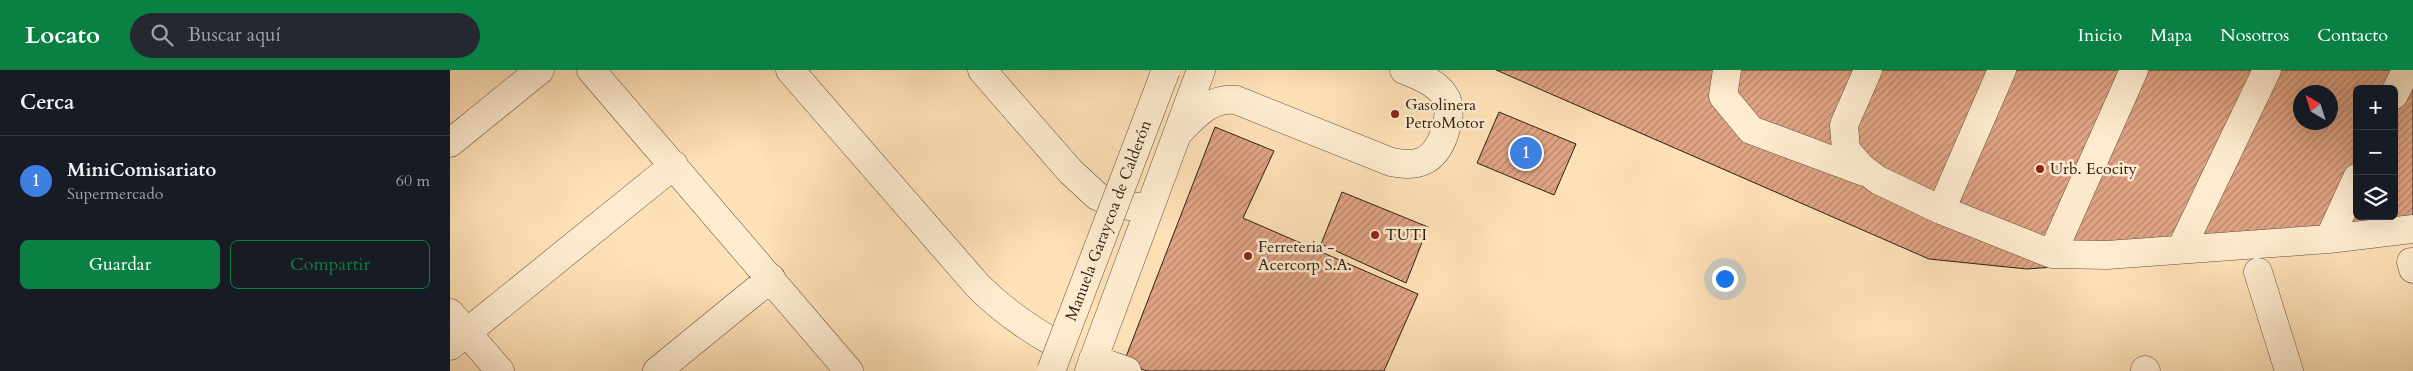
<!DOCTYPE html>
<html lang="es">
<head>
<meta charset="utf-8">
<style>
  body { margin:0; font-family:Cardo,serif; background:#242831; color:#f1f3f6 }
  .controls { position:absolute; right:15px; top:15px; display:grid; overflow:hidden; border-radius:8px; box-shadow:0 5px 20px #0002 }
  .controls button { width:45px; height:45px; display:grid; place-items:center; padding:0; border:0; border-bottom:1px solid #363941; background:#171b24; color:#f1f3f6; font:25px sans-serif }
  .compass { position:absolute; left:1843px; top:15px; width:45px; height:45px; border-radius:50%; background:#171b24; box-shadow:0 5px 20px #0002; rotate:321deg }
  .you { position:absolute; left:1274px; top:208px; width:18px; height:18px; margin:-12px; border:4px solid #fff; border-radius:50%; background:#1a73e8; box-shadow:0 0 0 8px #1a73e833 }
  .badge { display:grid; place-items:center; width:32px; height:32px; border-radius:50%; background:#0b8043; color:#fff; font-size:16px; font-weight:700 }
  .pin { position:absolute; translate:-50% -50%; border:2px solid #fff; box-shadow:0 1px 5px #0006 }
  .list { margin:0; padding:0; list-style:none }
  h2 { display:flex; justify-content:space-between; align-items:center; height:65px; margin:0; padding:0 20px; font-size:21px }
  h2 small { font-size:16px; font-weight:400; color:#9ea1a6 }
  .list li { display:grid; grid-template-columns:32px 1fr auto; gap:15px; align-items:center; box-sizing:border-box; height:90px; padding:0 20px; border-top:1px solid #363941 }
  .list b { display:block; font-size:19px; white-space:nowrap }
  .list p { margin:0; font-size:16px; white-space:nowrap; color:#9ea1a6 }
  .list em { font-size:16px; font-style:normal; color:#9ea1a6 }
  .actions { display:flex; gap:10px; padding:15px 20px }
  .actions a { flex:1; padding:11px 0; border:1px solid #0b8043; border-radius:8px; text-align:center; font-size:18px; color:#0b8043 }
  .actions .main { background:#0b8043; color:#fff }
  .icon { flex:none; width:28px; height:28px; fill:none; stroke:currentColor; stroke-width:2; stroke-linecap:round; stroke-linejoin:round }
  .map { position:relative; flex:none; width:1963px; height:301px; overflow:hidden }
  header { display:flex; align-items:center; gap:30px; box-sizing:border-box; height:70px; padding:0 25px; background:#0b8043; color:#fff }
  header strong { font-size:24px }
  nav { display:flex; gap:28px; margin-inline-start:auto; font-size:18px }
  .search { width:350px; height:45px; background:#242831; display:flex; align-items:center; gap:12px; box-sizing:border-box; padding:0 18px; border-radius:28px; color:#9ea1a6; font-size:19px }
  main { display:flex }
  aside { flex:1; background:#171b24 }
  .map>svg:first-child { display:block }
  .building { fill:url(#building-hatch); stroke:#2b2017; fill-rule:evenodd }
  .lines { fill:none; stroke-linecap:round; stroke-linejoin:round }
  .minor-casing { stroke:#60503f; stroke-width:29 }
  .minor { stroke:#ffecd0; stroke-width:28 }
  .minor-bridge-casing { stroke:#60503f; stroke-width:29; stroke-linecap:butt }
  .minor-bridge { stroke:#ffecd0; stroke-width:28 }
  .poi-dot { fill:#8f2418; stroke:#ffecd0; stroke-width:2 }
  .labels { text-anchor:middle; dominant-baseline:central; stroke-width:5; stroke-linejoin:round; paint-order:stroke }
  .poi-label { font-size:16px; fill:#2b2017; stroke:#ffecd0; text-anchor:start }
  .street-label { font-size:16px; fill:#2b2017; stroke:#ffecd0 }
</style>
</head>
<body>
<header>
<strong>Locato</strong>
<div class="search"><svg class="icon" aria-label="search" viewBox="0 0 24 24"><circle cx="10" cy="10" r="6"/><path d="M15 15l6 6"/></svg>Buscar aquí</div>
<nav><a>Inicio</a><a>Mapa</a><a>Nosotros</a><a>Contacto</a></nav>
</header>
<main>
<aside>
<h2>Cerca<small></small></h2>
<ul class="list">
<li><span class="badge" style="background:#3f7fe0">1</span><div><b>MiniComisariato</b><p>Supermercado</p></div><em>60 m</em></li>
</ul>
<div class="actions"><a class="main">Guardar</a><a>Compartir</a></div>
</aside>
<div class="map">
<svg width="1963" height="301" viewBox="0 0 1963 301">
  <defs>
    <pattern id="building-hatch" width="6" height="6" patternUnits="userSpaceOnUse" patternTransform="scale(1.25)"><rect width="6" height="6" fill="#e0a484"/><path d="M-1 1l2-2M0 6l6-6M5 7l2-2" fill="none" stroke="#b6856b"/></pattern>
  </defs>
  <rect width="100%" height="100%" fill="#ffe1b7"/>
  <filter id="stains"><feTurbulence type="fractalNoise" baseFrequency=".004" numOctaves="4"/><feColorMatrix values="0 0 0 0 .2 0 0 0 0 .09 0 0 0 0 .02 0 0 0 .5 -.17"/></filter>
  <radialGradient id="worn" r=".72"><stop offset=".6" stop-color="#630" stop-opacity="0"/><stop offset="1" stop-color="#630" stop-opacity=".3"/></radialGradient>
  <path class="building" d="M1046,0H1963V170L1577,199L1479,189ZM1907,19H1944V146H1907ZM1850,22H1880V52H1850Z
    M1049,42L1126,74L1104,125L1027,93Z
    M765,57L824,81L793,148L968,224L934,301H697L674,292Z
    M892,122L978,157L956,213L871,174Z"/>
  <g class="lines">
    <defs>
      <path id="minor" d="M141,0L399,301
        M340,0L528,216C553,241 579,259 610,276
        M532,0L620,101L647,126L665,134L688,137
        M1277,0L1273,26L1301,60L1414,102
        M1418,0L1394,55L1396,80L1411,97L1428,110L1491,140L1602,184L1657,185L1879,169L1963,159
        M1944,25L1956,0
        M728,63C745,46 760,27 786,30L941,92C953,94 964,96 975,90C992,82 1004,45 996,28C988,13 969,6 954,0
        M0,73L90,0
        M1491,140L1552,0
        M1879,169L1907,108
        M1731,179L1817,0
        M1602,184L1684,0
        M1961,192L1963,199
        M1808,202L1839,301
        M0,243L50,301
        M0,276L224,95
        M643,289L677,301
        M1695,300L1696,301
        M207,301L321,208
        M639,301L751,0"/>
    </defs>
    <use href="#minor" class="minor-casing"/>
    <use href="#minor" class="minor"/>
    <defs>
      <g id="minor-bridge">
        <path id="s1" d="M601,301L716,0"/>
      </g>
    </defs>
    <use href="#minor-bridge" class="minor-bridge-casing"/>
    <use href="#minor-bridge" class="minor-bridge"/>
  </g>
  <g class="poi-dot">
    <circle cx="945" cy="44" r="5"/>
    <circle cx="1590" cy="99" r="5"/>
    <circle cx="925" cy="165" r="5"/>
    <circle cx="798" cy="186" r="5"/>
  </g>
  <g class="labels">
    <g class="poi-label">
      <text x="955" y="35">Gasolinera<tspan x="955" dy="18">PetroMotor</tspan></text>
      <text x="1600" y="99">Urb. Ecocity</text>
      <text x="935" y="165">TUTI</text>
      <text x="808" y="177">Ferreteria -<tspan x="808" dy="18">Acercorp S.A.</tspan></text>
    </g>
    <g class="street-label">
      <text stroke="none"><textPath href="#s1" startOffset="161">Manuela Garaycoa de Calderón</textPath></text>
    </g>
  </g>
  <rect width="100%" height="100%" filter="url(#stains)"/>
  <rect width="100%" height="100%" fill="url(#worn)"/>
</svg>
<div class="controls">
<button>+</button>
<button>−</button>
<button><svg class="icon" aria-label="layers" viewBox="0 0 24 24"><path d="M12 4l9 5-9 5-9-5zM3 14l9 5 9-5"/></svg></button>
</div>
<svg class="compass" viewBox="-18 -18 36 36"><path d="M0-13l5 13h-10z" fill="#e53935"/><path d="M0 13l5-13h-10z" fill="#9ea1a6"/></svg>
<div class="you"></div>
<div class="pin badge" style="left:1076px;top:83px;background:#3f7fe0">1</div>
</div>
</main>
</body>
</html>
